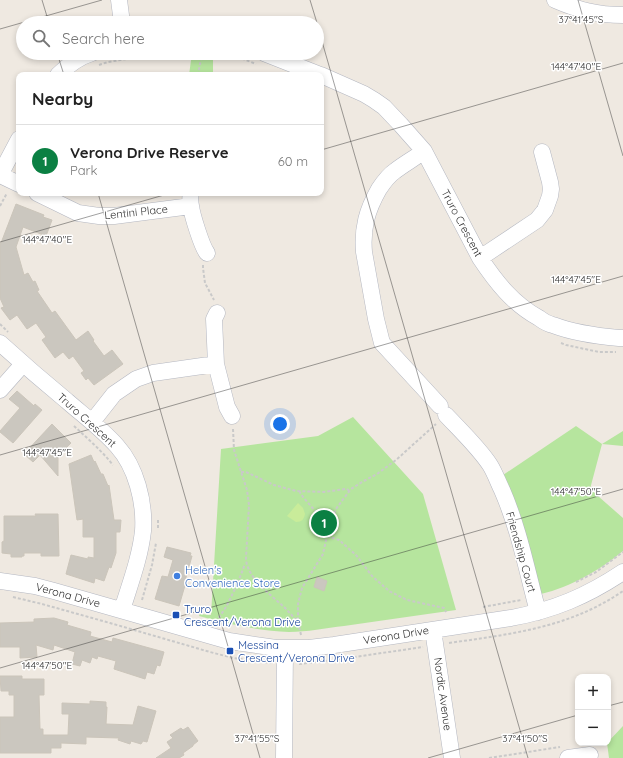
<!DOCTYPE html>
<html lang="en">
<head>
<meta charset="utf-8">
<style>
  body { margin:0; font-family:Quicksand,sans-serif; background:#f6f6f6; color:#222 }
  .controls { position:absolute; right:12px; bottom:12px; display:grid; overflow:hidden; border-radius:8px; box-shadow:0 2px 6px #0003 }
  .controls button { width:36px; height:36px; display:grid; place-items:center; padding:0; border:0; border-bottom:1px solid #e0e0e0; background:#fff; color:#222; font:20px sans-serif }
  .you { position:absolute; left:280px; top:424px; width:14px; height:14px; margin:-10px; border:3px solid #fff; border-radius:50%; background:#1a73e8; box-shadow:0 0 0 6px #1a73e833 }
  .badge { display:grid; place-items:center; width:26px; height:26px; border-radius:50%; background:#0b8043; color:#fff; font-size:13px; font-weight:700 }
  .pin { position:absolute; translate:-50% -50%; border:2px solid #fff; box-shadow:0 1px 4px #0006 }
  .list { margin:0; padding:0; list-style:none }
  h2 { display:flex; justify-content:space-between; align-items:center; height:52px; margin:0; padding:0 16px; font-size:17px }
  h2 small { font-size:13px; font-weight:400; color:#767676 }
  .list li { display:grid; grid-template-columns:26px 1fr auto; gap:12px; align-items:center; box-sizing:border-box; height:72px; padding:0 16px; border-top:1px solid #e0e0e0 }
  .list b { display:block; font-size:15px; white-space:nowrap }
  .list p { margin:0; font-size:13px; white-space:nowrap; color:#767676 }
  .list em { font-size:13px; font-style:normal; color:#767676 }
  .icon { flex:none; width:22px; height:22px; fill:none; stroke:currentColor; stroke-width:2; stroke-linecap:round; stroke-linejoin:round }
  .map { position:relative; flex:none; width:623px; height:758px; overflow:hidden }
  .search { position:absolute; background:#fff; box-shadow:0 2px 6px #0003; left:16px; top:16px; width:308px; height:44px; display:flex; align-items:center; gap:10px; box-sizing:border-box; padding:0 14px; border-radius:22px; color:#767676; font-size:15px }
  .panel { position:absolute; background:#fff; box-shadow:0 2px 6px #0003; left:16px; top:72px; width:308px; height:124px; border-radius:8px }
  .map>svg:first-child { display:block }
  .green { fill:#b6e59e }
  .pitch { fill:#c9ec9a }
  .building { fill:#cbc7bf; stroke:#cbc5ba }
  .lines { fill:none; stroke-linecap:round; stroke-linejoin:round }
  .minor-casing { stroke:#b4b7c1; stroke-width:17 }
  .path { stroke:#c9c9c9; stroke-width:2; stroke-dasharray:3 2; stroke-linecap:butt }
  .minor { stroke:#fff; stroke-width:16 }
  .ticks { fill:none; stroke:#2e2e2e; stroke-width:1; stroke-opacity:0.45 }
  .shop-dot { fill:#3f7fe0; stroke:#fff; stroke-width:1.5 }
  .transit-dot { fill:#1a4fb4; stroke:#fff; stroke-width:1.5 }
  .labels { text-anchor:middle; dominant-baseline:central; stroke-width:3; stroke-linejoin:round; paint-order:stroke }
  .street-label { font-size:11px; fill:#2e2e2e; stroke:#fff }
  .shop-label { font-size:11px; fill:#366cbe; stroke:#fff; text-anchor:start }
  .transit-label { font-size:11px; fill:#164399; stroke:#fff; text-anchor:start }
  .ticks-label { font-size:10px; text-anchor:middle; fill:#2e2e2e; stroke:#fff; stroke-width:3; stroke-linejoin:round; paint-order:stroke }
</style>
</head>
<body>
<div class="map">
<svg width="623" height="758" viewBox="0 0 623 758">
  <rect width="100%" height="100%" fill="#efe9e1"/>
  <path class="green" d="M192,53H213V75H189Z
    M353,417L423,494L456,610C418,615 381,621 344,626C326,628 307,632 289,632C258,631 229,624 199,616L200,614L211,615L221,449L318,436Z
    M576,426L602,444L623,431V446L602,444L590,489L623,518V551C600,570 571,587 541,594L503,475Z
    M623,726V758H609L607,743Z"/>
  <path class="pitch" d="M298,503L303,508L305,514C304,519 302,522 296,522L287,516Z"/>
  <path class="building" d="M16,204L44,215L43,217L52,220L46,236L23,227L16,247L24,275L28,273L33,282L35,281L39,290L37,291L52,313L55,311L76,340L88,331L94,340L93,341L104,356L112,350L123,364L94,385L88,378L86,380L81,373L84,371L73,356L69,359L63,352L55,358L42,340L46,337L36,323L27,329L17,315L10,320L1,308L4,307L0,298V243H1Z
    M17,391L34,406L35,404L42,410L13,443L0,432V431L20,408L9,399Z
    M52,424L71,443L64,450L58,451V476L40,455L33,462L24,454Z
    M91,455L94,462L95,461L101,474H103L108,486L109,485L114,520H121L120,532H116V553L111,568L109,567L104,581L95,578L94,583L66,574L71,555L88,559V557L94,558V537H83V519L77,520L69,464Z
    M35,514H58L59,556H41V553H24V556H22V557H11V554L2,553V542L4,541V516H36Z
    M167,547L191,553L190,556H192L185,581L186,582L179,606L155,599L162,576L168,577L173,560L164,557Z
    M317,577L327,581L324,591L314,587Z
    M54,618L68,622L67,625L91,632L90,636L112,642L113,638L164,652L160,666L157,665L154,674L147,672L145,679L114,669L116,661L98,656L97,659L92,657L90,663L82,660L80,666L72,664L75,652L54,645L53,650L36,645L37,657L20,658V647H0V623L34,622V619Z
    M0,676H22V679H44V695H39L40,729H43V735H68L69,714H62V703L90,704V701L106,702V707H107L106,724L133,725L138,706L156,711L147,742L143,741L141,744L131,741L130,744L118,740L119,738L86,737V744L61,743V748H51V753H0V717H14V695H9V691H1Z
    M188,727L198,741L193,745V746L183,753L184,755L179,758H156L171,748L167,742L173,738L170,735L181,728L183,730Z"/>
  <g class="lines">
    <defs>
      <path id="minor" d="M119,0L122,23
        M555,0C578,10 597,15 623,15
        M264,53L320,75
        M58,75C67,66 79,57 92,53
        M321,75L364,94L374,100L384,107L401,125L424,151L480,258C496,282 513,304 539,318C543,321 548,324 553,325C574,333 596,336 619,338H623
        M424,151C415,158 404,164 395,171C389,175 383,183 379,189C367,210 362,228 364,252L376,319L382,343L440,406
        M0,175L19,139
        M0,175L19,184
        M37,193L78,213L99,216H114L191,206
        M191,193C190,197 190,201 191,206C192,215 202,247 207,253
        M480,258L537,220L545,210L550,196L551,189L550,182L542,152
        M217,313L214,319L216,364L227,407L232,416
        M0,343C22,363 44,382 67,401C83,415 102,429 117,446C136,467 145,502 143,531C140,558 130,584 122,610
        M0,390L23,364
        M446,415C460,430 479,448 490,465C495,473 498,482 502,490C519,529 527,571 538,612
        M92,422L114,394L136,379L153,373L216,364
        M0,581L35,586L54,591L229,641L276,648H309L334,645L511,618C554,610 587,596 623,572
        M433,630L452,758
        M284,758L285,648
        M568,758L590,755"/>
    </defs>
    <use href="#minor" class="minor-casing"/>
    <path class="path" d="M228,53L256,64
      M99,65L108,62L164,53
      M198,75L202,53
      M0,206L7,193
      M203,265V268L205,283L214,300
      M0,324L8,332
      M561,343L566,345L599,352H616
      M74,426C87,438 101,450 113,465
      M233,429L234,450L247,490L249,505L246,558C246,577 271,595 284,607C289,612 293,617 298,621
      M241,472H246L274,485L296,491L324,492L345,489H347L349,491
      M299,491L303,497L316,512L326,530L328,532
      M158,528V519
      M327,536L339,540L356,555L372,576L389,591L407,600L444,608L446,612
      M576,582L596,572L623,552
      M13,597L42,604L110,623L210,652L233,658L271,663
      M142,600L152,565L156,543
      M483,607L521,600
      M216,622L226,607L237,585L245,564
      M301,635L298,621V604L302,588L323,554L330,522L336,509L344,498L351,489L362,482L377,474L396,460L436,424
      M449,643C511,634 569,628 623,591
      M299,664L341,659L423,647
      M489,758L560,747"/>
    <use href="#minor" class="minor"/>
  </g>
  <path class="ticks" d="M42,0L49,23M310,0L317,23M578,0L623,156M317,24L528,758M0,29L102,0M57,53L64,75M321,150L623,63M98,193L260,758M0,242L171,193M0,455L623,276M0,668L623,489M608,706L623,702M428,758L578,715"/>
  <circle class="shop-dot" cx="177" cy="576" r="4"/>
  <g class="transit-dot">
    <rect x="172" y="611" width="8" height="8" rx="2"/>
    <rect x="226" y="647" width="8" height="8" rx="2"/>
  </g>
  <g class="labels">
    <g class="street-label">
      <text transform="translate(136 212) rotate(-6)">Lentini Place</text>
      <text transform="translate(462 223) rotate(62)">Truro Crescent</text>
      <text transform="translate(87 420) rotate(42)">Truro Crescent</text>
      <text transform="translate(521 552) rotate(74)">Friendship Court</text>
      <text transform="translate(68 595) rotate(15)">Verona Drive</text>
      <text transform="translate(396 635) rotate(-9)">Verona Drive</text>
      <text transform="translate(443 694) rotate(82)">Nordic Avenue</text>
    </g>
    <g class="shop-label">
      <text x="185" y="570">Helen's<tspan x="185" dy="13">Convenience Store</tspan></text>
    </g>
    <g class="transit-label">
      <text x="184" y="609">Truro<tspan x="184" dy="13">Crescent/Verona Drive</tspan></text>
      <text x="238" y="645">Messina<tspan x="238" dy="13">Crescent/Verona Drive</tspan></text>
    </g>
  </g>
  <g class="ticks-label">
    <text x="581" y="23">37°41'45"S</text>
    <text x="576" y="70">144°47'40"E</text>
    <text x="47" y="243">144°47'40"E</text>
    <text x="576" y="283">144°47'45"E</text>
    <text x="47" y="456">144°47'45"E</text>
    <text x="576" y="495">144°47'50"E</text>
    <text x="47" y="669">144°47'50"E</text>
    <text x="257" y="742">37°41'55"S</text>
    <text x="525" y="742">37°41'50"S</text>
  </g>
</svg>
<div class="controls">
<button>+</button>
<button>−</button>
</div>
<div class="you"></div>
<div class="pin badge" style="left:324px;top:523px">1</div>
<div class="search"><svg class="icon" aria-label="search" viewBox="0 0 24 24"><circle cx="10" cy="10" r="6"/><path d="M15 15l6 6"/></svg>Search here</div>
<section class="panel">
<h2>Nearby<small></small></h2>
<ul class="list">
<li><span class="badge">1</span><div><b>Verona Drive Reserve</b><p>Park</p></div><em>60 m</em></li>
</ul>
</section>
</div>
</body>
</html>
